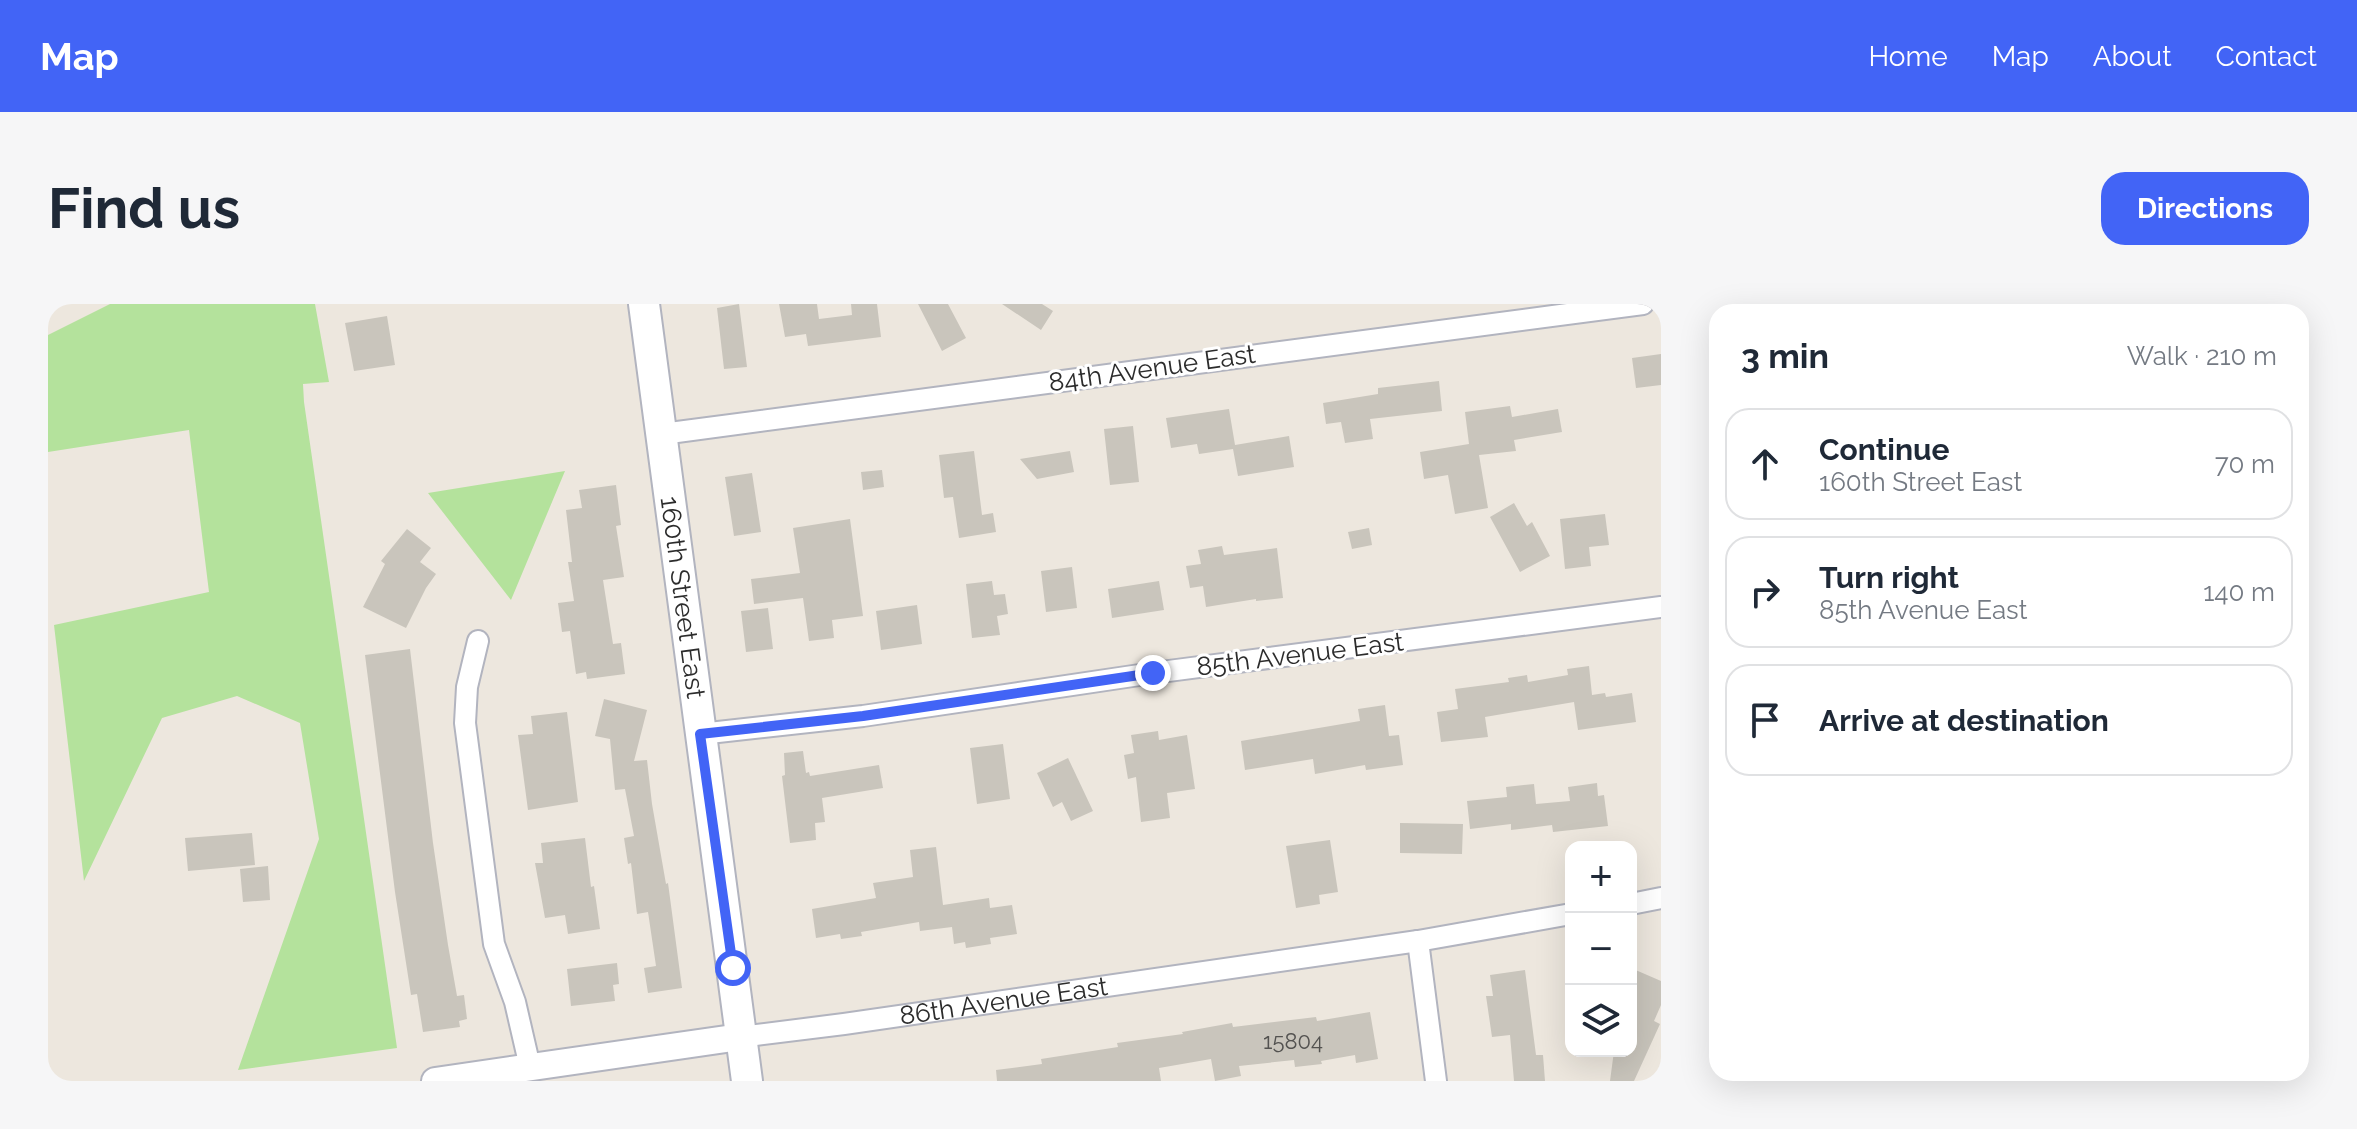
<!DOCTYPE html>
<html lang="en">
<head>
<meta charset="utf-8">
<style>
  body { margin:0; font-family:Raleway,sans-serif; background:#f6f6f7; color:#1f2937 }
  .controls { position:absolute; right:24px; bottom:24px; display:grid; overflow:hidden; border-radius:16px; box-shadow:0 8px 32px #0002 }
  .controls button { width:72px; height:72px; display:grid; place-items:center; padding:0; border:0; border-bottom:2px solid #e0e1e3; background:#fff; color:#1f2937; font:40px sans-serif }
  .stop { position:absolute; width:24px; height:24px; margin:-18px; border:6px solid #4264f6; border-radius:50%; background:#fff }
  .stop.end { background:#4264f6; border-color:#fff; box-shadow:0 2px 8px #0008 }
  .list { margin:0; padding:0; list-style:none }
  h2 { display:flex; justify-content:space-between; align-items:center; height:104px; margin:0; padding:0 32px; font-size:34px }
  h2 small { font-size:26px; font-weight:400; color:#747a83 }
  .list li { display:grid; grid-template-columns:52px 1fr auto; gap:24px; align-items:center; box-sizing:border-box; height:112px; margin:0 16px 16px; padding:0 16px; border:2px solid #e0e1e3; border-radius:24px }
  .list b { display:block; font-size:30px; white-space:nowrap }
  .list p { margin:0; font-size:26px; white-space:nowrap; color:#747a83 }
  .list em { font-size:26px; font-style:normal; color:#747a83 }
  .icon { flex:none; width:44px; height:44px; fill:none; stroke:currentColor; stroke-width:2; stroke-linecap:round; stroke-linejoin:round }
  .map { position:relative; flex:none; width:1613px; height:777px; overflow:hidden; border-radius:24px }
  header { display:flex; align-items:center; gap:48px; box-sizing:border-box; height:112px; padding:0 40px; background:#4264f6; color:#fff }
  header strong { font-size:38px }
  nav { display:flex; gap:44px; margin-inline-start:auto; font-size:28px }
  .intro { display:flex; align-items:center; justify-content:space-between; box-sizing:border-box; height:192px; padding:0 48px }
  h1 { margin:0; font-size:56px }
  .button { padding:20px 36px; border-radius:24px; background:#4264f6; color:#fff; font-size:28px; font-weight:700 }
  main { display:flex; gap:48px; padding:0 48px }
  aside { flex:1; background:#fff; border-radius:24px; box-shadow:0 8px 32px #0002 }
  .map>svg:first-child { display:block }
  .green { fill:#b4e29c }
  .building { fill:#c9c5bc }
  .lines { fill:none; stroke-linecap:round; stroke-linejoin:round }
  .minor-casing { stroke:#b2b4bf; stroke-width:24 }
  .tertiary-casing { stroke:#b2b4bf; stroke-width:30 }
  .secondary-casing { stroke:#b2b4bf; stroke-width:34 }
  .minor { stroke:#fff; stroke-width:20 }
  .tertiary { stroke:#fff; stroke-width:26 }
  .secondary { stroke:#fff; stroke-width:30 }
  .route { stroke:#4264f6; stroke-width:10 }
  .labels { text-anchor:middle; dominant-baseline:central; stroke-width:6; stroke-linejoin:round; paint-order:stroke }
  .number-label { font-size:22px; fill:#535250 }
  .street-label { font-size:26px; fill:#2c2c2c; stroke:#fff }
</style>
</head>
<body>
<header>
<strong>Map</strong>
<nav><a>Home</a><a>Map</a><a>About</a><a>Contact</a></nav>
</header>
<div class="intro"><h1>Find us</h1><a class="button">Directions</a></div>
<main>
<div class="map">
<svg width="1613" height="777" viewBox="0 0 1613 777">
  <rect width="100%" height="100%" fill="#ede7de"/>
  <path class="green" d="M62,0H267L281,78L255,80L256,98L349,744L190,766L271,535L252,419L189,392L114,414L36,577L6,321L161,288L141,126L0,148V31Z
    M517,167L463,296L380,189Z"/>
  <path class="building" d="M691,0L699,63L676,65L669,4Z
    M731,0H769L771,15L804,11L803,0H829L833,33L760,42L758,30L737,33Z
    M870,0H900L918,34L894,47Z
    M954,0H994L1005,7L993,26Z
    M339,12L347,61L306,67L297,19Z
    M1613,50V81L1588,84L1584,54Z
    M1391,77L1394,107L1322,115L1325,135L1297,139L1293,118L1278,120L1275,99L1330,90V84Z
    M1462,102L1464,113L1510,105L1514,128L1466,136L1468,147L1431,151L1440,204L1407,210L1400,171L1376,175L1372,148L1421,140L1417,108Z
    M1181,105L1187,141L1241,132L1246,163L1190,172L1185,145L1151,150L1149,140L1123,144L1118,114Z
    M1085,122L1091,178L1062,181L1056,125Z
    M926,147L934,211L945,209L948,228L911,234L905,193L896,194L891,151Z
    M1022,147L1026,168L989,175L972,155Z
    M834,166L836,183L815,186L813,168Z
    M704,169L713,228L686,232L677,173Z
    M568,181L573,221L568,222L576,273L555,276L565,340L573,339L577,370L539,375L538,368L528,370L522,327L514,328L510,299L526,297L520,258H524L518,206L534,204L531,186Z
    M1466,199L1479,222L1484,218L1502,252L1472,268L1442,213Z
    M1557,210L1561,241L1541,243L1543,262L1517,265L1512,215Z
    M802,215L815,312L784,316L786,334L761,337L755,294L706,300L703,275L752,269L745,224Z
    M1321,224L1324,241L1304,245L1300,228Z
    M359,225L383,244L372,258L388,270L378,284L358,324L315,303L337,260L333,257Z
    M1174,242L1176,251L1229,244L1235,294L1208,297V295L1158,303L1155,282L1142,284L1138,262L1153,260L1150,246Z
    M1024,263L1029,304L998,308L993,267Z
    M944,277L946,291L957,290L960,310L949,312L952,331L924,334L918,280Z
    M1111,277L1116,306L1064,314L1060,285Z
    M869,301L874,340L833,346L828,307Z
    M720,304L725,345L698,348L693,307Z
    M362,345L385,539L400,641L409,692L416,691L419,715L411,717L412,723L375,728L369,690L363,691L347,588L317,351Z
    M1541,362L1544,391L1557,389L1558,393L1584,389L1588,418L1530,426L1526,398L1437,413L1440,433L1393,438L1389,408L1410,405L1407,385L1461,378L1460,374L1479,371L1480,378L1520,371L1519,365Z
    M556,395L599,406L586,457L599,456L604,500L618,580L620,579L634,684L600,689L596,664L608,662L600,608L589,610L583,559L580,560L576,534L586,532L577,485L567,486L562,435L547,432Z
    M1337,401L1341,432L1351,431L1355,461L1318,466L1317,461L1267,470L1265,455L1197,466L1193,437L1312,417L1310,405Z
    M519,408L530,498L480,506L470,431L485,430L483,412Z
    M1110,427L1111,436L1139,431L1147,485L1119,489L1122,514L1093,518L1088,473L1080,475L1076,451L1086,449L1083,431Z
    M955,440L962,495L929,500L922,444Z
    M755,447L758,469L761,468L762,472L831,461L835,484L774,494L777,518L767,519L768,536L742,539L734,472L737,471L736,449Z
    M1020,454L1045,507L1023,517L1014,498L1005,503L989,469Z
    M1549,479L1550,492L1556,491L1560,522L1505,528L1504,521L1463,526V520L1422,525L1419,497L1459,493L1458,483L1486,480L1488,500L1522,497L1520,483Z
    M1352,519L1415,520L1414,550L1352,549Z
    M204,529L207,561L140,567L137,534Z
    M537,534L543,583L546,582L552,625L520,630L517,611L497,614L487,559H495L493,539Z
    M1282,536L1290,588L1271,591L1272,600L1248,604L1238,542Z
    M888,543L895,601L941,594L942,604L964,601L969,630L942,634L943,640L918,644L917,638L906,640L904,623L872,627L871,618L813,628L814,632L793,635L792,630L768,634L764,605L828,594L825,579L865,573L862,546Z
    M220,562L222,596L195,598L192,565Z
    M569,659L571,680L565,681L567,697L523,702L519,665Z
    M1583,664L1613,677V701L1606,717L1612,720L1586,777H1562L1566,747H1583Z
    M1477,666L1488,751H1495L1497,777H1466L1462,731L1444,733L1438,692H1445L1442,671Z
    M1322,708L1330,755L1308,759L1307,751L1273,757L1274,760L1247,763L1246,756L1191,762L1193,772L1167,777L1163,755L1111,764L1113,777H949L948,766L994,760L993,755L1070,743L1069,739L1135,730L1134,728L1184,719L1185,723L1268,713L1269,717Z"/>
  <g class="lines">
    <defs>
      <g id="minor">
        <path d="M614,130L1595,0"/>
        <path d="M430,337L419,383L417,419L446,640L467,698L482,763"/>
        <path d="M652,430L815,412L1105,369L1613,303"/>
        <path d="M1583,600L1613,594"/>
        <path d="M1370,637L1388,777"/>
        <path id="s1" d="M692,733L796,720L1370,637L1523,610"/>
      </g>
      <path id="tertiary" d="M387,777L692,733"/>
      <g id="secondary">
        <path id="s2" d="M596,0L699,777"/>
      </g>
    </defs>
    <use href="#minor" class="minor-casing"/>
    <use href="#tertiary" class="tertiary-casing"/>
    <use href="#secondary" class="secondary-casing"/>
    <use href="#minor" class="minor"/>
    <use href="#tertiary" class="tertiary"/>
    <use href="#secondary" class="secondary"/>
  </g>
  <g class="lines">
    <path class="route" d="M685,664L652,430L815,412L1105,369"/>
  </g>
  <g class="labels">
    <g class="number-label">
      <text x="1245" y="737">15804</text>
    </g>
    <g class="street-label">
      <text transform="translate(1104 64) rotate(-8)">84th Avenue East</text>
      <text stroke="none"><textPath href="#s2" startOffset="296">160th Street East</textPath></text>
      <text transform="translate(1252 350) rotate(-7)">85th Avenue East</text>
      <text stroke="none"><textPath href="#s1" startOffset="266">86th Avenue East</textPath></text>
    </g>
  </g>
</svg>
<div class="controls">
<button>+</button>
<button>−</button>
<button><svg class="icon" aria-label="layers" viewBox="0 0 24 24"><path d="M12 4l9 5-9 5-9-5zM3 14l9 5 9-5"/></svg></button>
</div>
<div class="stop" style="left:685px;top:664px"></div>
<div class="stop end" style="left:1105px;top:369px"></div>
</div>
<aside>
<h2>3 min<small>Walk · 210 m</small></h2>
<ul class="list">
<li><svg class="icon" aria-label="ahead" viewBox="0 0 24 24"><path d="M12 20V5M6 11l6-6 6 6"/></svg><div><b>Continue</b><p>160th Street East</p></div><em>70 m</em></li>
<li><svg class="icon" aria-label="right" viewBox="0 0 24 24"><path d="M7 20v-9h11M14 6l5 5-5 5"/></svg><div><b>Turn right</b><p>85th Avenue East</p></div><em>140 m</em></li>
<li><svg class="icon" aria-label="arrive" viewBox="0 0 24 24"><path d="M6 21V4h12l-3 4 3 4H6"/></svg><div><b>Arrive at destination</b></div></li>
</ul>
</aside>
</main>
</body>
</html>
